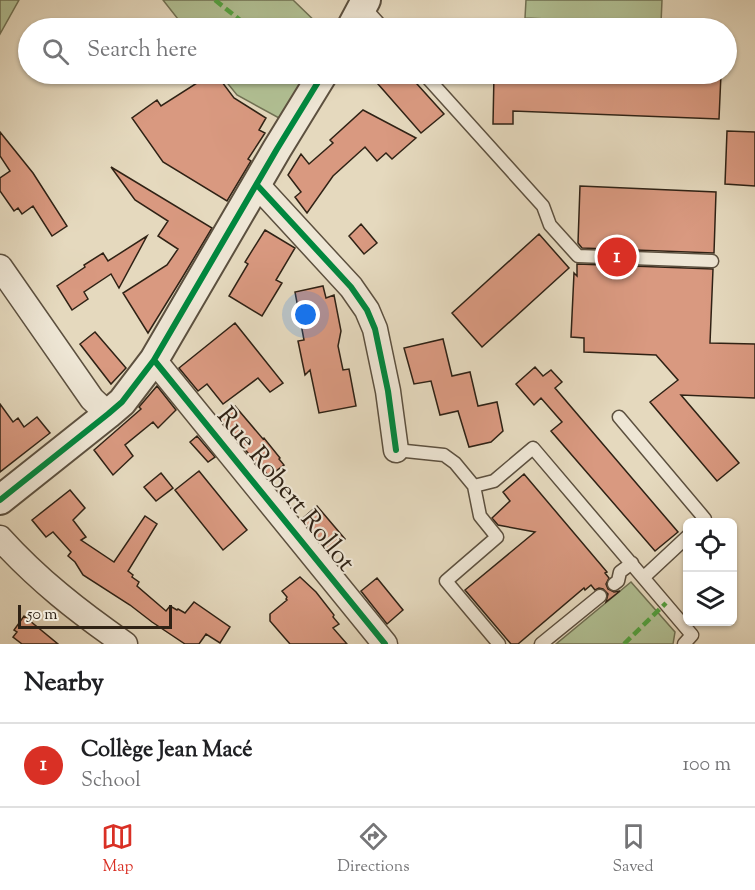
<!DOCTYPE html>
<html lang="en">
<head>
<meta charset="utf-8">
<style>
  body { margin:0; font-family:"Sorts Mill Goudy",serif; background:#f2f2f2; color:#202124 }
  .controls { position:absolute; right:18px; bottom:18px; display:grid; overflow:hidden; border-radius:9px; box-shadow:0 2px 4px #0004 }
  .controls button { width:54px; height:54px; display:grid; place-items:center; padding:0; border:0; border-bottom:2px solid #e0e0e0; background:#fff; color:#202124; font:30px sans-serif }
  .scale { position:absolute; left:18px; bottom:15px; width:154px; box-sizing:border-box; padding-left:6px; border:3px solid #2f2215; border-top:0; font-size:16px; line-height:21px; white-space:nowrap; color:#2f2215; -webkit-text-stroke:4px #eee6d5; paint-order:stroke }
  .you { position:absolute; left:306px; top:315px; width:21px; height:21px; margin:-15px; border:4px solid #fff; border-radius:50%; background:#1a73e8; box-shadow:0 0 0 9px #1a73e833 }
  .badge { display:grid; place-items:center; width:39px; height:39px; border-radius:50%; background:#d93025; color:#fff; font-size:20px; font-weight:700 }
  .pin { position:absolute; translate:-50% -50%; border:3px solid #fff; box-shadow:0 2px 6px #0006 }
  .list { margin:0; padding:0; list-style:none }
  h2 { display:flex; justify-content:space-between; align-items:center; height:78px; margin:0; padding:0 24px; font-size:26px }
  h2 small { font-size:20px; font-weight:400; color:#757577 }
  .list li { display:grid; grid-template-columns:39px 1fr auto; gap:18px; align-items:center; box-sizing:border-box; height:84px; padding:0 24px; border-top:2px solid #e0e0e0 }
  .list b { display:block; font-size:22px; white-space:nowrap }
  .list p { margin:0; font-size:20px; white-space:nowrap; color:#757577 }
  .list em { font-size:20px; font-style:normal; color:#757577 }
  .icon { flex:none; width:33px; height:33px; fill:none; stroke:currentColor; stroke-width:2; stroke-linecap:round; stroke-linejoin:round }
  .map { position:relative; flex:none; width:755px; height:644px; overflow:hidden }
  .search { position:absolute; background:#fff; box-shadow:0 2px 4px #0004; left:18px; right:18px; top:18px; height:66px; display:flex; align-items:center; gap:15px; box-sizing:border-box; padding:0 21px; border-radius:33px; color:#757577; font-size:22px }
  .sheet { height:162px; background:#fff }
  nav { display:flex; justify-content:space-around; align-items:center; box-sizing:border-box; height:84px; border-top:2px solid #e0e0e0; background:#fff; font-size:16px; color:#757577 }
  nav a { display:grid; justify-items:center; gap:3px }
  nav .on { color:#d93025 }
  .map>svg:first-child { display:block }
  .green { fill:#b1c094; stroke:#707154; stroke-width:1.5 }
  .building { fill:#d99980; stroke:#2f2215; stroke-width:1.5 }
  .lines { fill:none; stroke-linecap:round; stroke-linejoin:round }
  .service-casing { stroke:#5c503f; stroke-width:15 }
  .minor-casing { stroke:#5c503f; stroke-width:27 }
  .tertiary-casing { stroke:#5c503f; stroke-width:32 }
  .service { stroke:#eee6d5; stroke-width:12 }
  .minor { stroke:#eee6d5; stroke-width:24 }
  .tertiary { stroke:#eee6d5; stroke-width:28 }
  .quiet { stroke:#52a240; stroke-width:4.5; stroke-dasharray:9 4.5; stroke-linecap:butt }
  .cycleway-casing { stroke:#eee6d5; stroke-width:10 }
  .cycleway { stroke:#00873e; stroke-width:6 }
  .labels { text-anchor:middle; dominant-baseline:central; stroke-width:4.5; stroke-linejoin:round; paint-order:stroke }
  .street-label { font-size:26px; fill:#2f2215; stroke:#eee6d5 }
</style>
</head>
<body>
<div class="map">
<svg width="755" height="644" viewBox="0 0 755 644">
  <rect width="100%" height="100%" fill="#e5d9be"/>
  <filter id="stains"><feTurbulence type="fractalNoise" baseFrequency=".00333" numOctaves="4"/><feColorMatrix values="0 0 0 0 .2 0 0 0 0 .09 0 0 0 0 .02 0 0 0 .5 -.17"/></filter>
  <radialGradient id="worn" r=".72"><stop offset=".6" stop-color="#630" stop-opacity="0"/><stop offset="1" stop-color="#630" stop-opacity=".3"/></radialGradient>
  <path class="green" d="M0,0H19L0,34Z
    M163,0H293L322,28H185Z
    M526,0H662L661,24L525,18Z
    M220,74H307L279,118L237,95Z
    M631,582L675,632L673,644H556Z"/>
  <path class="building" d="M211,74H216L234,98L266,118L259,130L265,133L248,159L251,161L227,201L163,162L132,118L157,100L161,106Z
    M372,74H408L444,114L421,133L378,84L380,82Z
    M494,74H721L719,119L513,111V124H493Z
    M363,110L416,138L392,159L386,153L377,161L365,147L333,176L307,213L295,197L301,192L288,175L301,154L309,164L333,143L330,140Z
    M727,131L755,132V186L725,184Z
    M0,132L33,173L67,226L52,236L33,206L22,214L18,208L14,211L0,191V178L10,171L0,156Z
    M111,167L212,228L182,278L148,333L123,293L167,265L178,249L158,236L168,221L135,200Z
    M580,186L716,192L714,253L582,248L578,243Z
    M361,224L377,243L364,254L349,236Z
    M265,230L295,248L276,280L282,283L262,316L229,296L248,264L245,262Z
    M539,234L569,268L482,347L452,313Z
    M147,236L119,288L111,274L84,292L88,299L72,310L57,286L85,267L84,265L103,253L108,261Z
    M577,264L713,269L710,343L755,344V398L681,395L739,463L717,481L650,402L678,380L656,355L584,352V338L571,337L574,273L577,276Z
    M323,286L326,298L334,295L341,331L338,346L343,370L349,369L356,406L319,413L310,370L305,375L298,341L304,340L295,292Z
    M235,323L283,383L270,392L258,378L223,404L207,384L198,391L179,368Z
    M95,332L126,368L111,384L80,344Z
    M443,339L452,376L470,372L478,406L497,402L503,431L491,442L469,447L458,411L440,415L431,381L414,384L404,348Z
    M535,367L543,376L551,370L562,382L555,388L678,532L655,551L551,431L562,422L541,398L534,405L516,384Z
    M157,386L176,410L158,428L153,422L125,445L133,456L113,475L94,450L141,409L139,407Z
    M0,404L13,422L18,418L24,427L37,417L50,433L0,472Z
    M235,406L263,439L264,438L280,458L279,459L284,465L269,476L265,472L264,473L220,418Z
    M197,436L215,457L208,462L190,442Z
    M199,471L247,530L223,550L175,490Z
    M161,473L173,488L156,501L144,487Z
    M524,474L607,572L605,573L609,578L606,584L608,589L614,592L620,591L606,602L608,594L603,589L599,588L595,590L591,585L585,590L584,588L518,644H511L465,590L535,532L498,525L492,518L510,501L503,492Z
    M70,490L85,508L73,520L86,537L81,540L114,562L145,516L157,524L128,571L133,575L132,577L139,582L137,586L166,611L170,606L177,610L178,609L185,613L194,602L230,627L220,643L206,634L199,644H185L152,622L130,605L83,575L75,562L68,556L71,552L53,532L46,537L32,520Z
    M317,506L345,539L329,553L302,519Z
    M300,577L316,592L334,615L333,617L339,624L333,628L347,644H290L270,621V614L287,600L286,599L287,597L282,591Z
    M377,578L403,610L387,624L361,591Z
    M24,616L58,644H22L13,637L17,632L14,630Z"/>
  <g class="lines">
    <defs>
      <path id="service" d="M363,6L383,28
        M424,74L543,206L550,225L578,256L712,261
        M619,417L705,519L702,522
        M396,450L444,455L455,463L474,486L480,516L497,537L446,581L499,644
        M474,486L494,481L533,448L692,635L684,644
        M644,577L688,536
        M614,584L618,581L620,572L632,563
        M541,644L600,596"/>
      <path id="minor" d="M257,185L351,287L367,310L375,329L388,391L396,450
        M0,267L92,399L108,414
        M154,360L385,644
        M0,538C38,580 79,612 125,644"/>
      <path id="tertiary" d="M351,28L366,0
        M0,500L108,414L122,402L154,360L277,149L323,74"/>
    </defs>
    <use href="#service" class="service-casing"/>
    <use href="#minor" class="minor-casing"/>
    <use href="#tertiary" class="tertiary-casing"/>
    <use href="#service" class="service"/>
    <use href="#minor" class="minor"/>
    <use href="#tertiary" class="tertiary"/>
    <path class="quiet" d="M215,0L250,28
      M624,644L666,603"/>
    <defs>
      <path id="cycleway" d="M257,185L351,287L367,310L375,329L388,391L396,450
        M154,360L385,644
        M0,500L108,414L122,402L154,360L277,149L323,74"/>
    </defs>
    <use href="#cycleway" class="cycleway-casing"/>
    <use href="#cycleway" class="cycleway"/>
  </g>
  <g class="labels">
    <g class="street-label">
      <text transform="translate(285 490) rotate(51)">Rue Robert Rollot</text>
    </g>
  </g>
  <rect width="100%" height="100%" filter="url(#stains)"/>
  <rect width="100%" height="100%" fill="url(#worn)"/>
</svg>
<div class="controls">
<button><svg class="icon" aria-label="locate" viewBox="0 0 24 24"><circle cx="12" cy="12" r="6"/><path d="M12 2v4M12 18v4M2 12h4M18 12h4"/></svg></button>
<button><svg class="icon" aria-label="layers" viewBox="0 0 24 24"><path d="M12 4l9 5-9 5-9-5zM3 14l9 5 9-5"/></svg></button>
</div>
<div class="scale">50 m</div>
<div class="you"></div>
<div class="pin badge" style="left:617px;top:257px">1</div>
<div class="search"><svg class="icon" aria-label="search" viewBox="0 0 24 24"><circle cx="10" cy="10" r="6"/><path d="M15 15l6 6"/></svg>Search here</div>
</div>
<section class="sheet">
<h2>Nearby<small></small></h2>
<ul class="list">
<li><span class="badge">1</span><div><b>Collège Jean Macé</b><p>School</p></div><em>100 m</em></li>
</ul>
</section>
<nav>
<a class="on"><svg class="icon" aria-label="map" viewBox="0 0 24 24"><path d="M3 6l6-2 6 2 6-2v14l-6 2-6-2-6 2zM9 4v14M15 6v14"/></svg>Map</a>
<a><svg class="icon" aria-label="directions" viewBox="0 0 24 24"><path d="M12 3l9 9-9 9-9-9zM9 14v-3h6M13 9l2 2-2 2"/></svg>Directions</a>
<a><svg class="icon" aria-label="saved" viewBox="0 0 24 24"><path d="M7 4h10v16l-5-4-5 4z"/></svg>Saved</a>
</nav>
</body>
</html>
